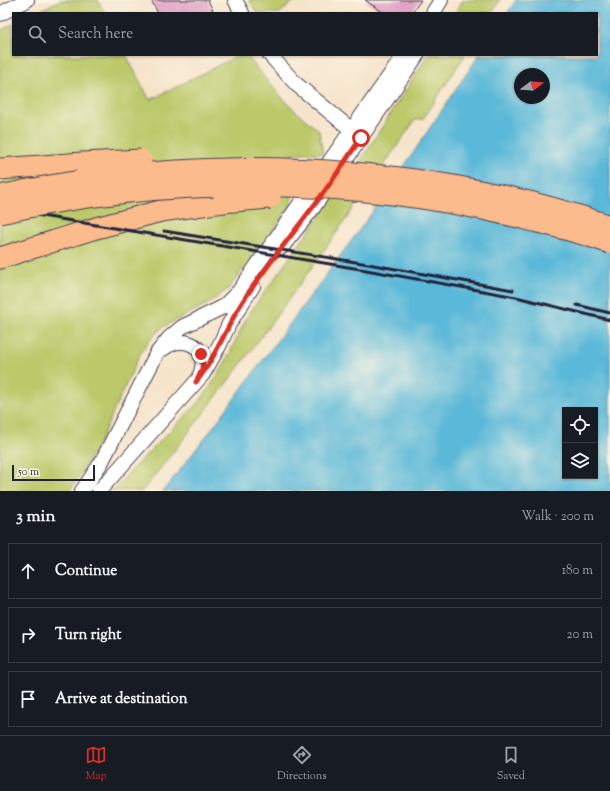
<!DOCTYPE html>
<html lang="en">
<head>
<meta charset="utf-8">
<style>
  body { margin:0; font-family:"Sorts Mill Goudy",serif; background:#20242c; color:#f1f3f6 }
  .controls { position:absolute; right:12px; bottom:12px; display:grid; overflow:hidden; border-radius:0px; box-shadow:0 1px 3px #0004 }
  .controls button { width:36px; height:36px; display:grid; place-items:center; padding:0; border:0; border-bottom:1px solid #363941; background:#171b24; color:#f1f3f6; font:20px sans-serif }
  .compass { position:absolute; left:514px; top:68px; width:36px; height:36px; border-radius:50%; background:#171b24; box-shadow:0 1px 3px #0004; rotate:74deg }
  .scale { position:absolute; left:12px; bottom:10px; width:83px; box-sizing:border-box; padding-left:4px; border:2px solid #22223b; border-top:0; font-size:11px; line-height:14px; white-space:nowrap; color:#22223b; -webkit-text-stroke:3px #fcf5e5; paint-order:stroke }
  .stop { position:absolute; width:12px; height:12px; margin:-9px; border:3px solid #d93025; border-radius:50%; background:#fff }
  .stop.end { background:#d93025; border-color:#fff; box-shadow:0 1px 4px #0008 }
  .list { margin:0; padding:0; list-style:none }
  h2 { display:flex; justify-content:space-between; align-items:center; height:52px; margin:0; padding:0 16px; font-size:17px }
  h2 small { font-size:13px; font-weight:400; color:#9ea1a6 }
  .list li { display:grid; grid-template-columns:26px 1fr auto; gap:12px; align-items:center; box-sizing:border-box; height:56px; margin:0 8px 8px; padding:0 8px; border:1px solid #363941; border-radius:0px }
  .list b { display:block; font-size:15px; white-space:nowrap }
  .list em { font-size:13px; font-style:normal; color:#9ea1a6 }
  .icon { flex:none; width:22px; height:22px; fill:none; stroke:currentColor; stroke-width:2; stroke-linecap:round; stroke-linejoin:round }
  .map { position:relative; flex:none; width:610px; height:491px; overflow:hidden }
  .search { position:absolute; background:#171b24; box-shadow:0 1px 3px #0004; left:12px; right:12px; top:12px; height:44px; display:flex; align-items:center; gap:10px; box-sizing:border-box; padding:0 14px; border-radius:0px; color:#9ea1a6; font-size:15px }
  .sheet { height:244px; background:#171b24 }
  nav { display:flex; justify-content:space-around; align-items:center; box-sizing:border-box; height:56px; border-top:1px solid #363941; background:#171b24; font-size:11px; color:#9ea1a6 }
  nav a { display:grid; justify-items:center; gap:2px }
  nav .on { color:#d93025 }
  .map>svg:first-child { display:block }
  .green { fill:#bbc96b; stroke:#6e7653 }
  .water { fill:#5ab8d8; stroke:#3e6d8a; fill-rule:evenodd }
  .building { fill:#df9bc3 }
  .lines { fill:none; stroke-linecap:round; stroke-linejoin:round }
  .minor-casing { stroke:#423f50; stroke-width:16 }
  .highway-casing { stroke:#423f50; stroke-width:23 }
  .minor { stroke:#fff; stroke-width:14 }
  .highway { stroke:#fbbb8c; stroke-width:21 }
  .rail { stroke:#22223b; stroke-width:3 }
  .highway-bridge-casing { stroke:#423f50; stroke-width:23; stroke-linecap:butt }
  .highway-bridge { stroke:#fbbb8c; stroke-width:21 }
  .route { stroke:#d93025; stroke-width:5 }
</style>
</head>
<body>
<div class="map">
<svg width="610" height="491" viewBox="0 0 610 491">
  <rect width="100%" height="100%" fill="#fcf5e5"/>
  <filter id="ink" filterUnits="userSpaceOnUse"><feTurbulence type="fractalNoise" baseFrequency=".025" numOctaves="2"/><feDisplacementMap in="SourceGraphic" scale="8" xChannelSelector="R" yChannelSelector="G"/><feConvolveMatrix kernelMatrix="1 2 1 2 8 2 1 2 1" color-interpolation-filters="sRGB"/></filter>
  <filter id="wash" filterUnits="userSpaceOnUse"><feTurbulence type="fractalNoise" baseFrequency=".012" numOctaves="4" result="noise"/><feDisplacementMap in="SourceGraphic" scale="16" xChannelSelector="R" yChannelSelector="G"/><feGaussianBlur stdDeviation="0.9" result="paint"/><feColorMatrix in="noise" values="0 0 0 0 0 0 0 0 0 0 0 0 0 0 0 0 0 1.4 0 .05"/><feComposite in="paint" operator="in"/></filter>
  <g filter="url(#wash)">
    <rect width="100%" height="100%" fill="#f6e4ca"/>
    <path class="green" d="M60,0H98L105,13H35Z
      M249,0H295L280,13H257Z
      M463,0H500L492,13H455Z
      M13,24V55H126L150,100L239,55H246C268,82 290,110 319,130L323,153H293L291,206L228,289L209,303L163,327L149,340L139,356L100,441L70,491H0V31Z
      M428,55H465L423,119L415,120C328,246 239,372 142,491H112L141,460L200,401L212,384L223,367L248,315L363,157Z"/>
    <path class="water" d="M516,0H610V491H163L205,438L380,202L479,55H597V13H507ZM520,74H544V98H520ZM565,410H595V476H565Z"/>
    <g id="blocks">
      <path class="building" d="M151,0H208L214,13H158Z
        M365,0H421L412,13H384Z"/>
    </g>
  </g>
  <g filter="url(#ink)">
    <use href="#blocks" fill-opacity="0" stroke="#423f50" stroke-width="1"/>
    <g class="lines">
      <defs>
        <path id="minor" d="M235,0L242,13
          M433,13L441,0
          M0,14L27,0
          M270,55L296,84L359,136
          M282,247L313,208L417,55
          M163,349C185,332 211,348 200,375
          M82,491L101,463L157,353L169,338L182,327L223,307L239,291L404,55
          M99,491L203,374L219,346L229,324L253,286"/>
        <path id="highway" d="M0,169L83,163
          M0,258L96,228L161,211L223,202"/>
      </defs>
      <use href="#minor" class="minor-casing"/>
      <use href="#highway" class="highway-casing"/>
      <use href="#minor" class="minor"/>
      <use href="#highway" class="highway"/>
      <path class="rail" d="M0,209L366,270L516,297L610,320
        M164,231L368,264L513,290
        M577,305L610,313"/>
      <defs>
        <path id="highway-bridge" d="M83,163L141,160
          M0,196C154,161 320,160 475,190C521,199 566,211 610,226
          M223,202L270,198
          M0,213C173,175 354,176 526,219C555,226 583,233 610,243"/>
      </defs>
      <use href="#highway-bridge" class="highway-bridge-casing"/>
      <use href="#highway-bridge" class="highway-bridge"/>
    </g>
  </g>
  <g class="lines" filter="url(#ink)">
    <path class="route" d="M201,354C205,365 201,373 196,382C216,358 226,327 243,301C264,269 289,239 312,208C330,185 345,161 361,138"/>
  </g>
</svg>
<div class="controls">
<button><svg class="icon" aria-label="locate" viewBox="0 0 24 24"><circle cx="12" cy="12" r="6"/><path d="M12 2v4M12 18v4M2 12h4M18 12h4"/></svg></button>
<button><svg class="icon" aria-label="layers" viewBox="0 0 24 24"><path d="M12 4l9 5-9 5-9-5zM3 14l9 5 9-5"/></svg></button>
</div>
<svg class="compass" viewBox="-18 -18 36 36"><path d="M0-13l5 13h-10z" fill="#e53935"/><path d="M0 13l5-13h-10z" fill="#9ea1a6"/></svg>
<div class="scale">50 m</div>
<div class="stop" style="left:361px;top:138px"></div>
<div class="stop end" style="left:201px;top:354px"></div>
<div class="search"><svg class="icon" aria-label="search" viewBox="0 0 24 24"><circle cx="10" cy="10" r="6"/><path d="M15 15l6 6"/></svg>Search here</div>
</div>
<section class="sheet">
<h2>3 min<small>Walk · 200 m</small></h2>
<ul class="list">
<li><svg class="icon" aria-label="ahead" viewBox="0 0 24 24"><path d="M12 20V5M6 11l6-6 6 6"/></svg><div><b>Continue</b></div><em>180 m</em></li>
<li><svg class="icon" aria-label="right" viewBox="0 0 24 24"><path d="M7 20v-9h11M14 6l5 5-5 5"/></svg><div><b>Turn right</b></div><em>20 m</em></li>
<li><svg class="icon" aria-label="arrive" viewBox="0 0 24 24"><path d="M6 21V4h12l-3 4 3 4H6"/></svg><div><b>Arrive at destination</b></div></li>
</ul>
</section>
<nav>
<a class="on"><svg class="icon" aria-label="map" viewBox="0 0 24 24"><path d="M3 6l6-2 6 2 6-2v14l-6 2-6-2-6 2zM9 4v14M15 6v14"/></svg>Map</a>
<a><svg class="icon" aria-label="directions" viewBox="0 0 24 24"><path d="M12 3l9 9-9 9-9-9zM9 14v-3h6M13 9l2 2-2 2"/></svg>Directions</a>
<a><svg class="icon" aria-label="saved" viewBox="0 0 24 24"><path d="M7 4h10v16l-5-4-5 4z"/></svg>Saved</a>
</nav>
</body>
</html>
